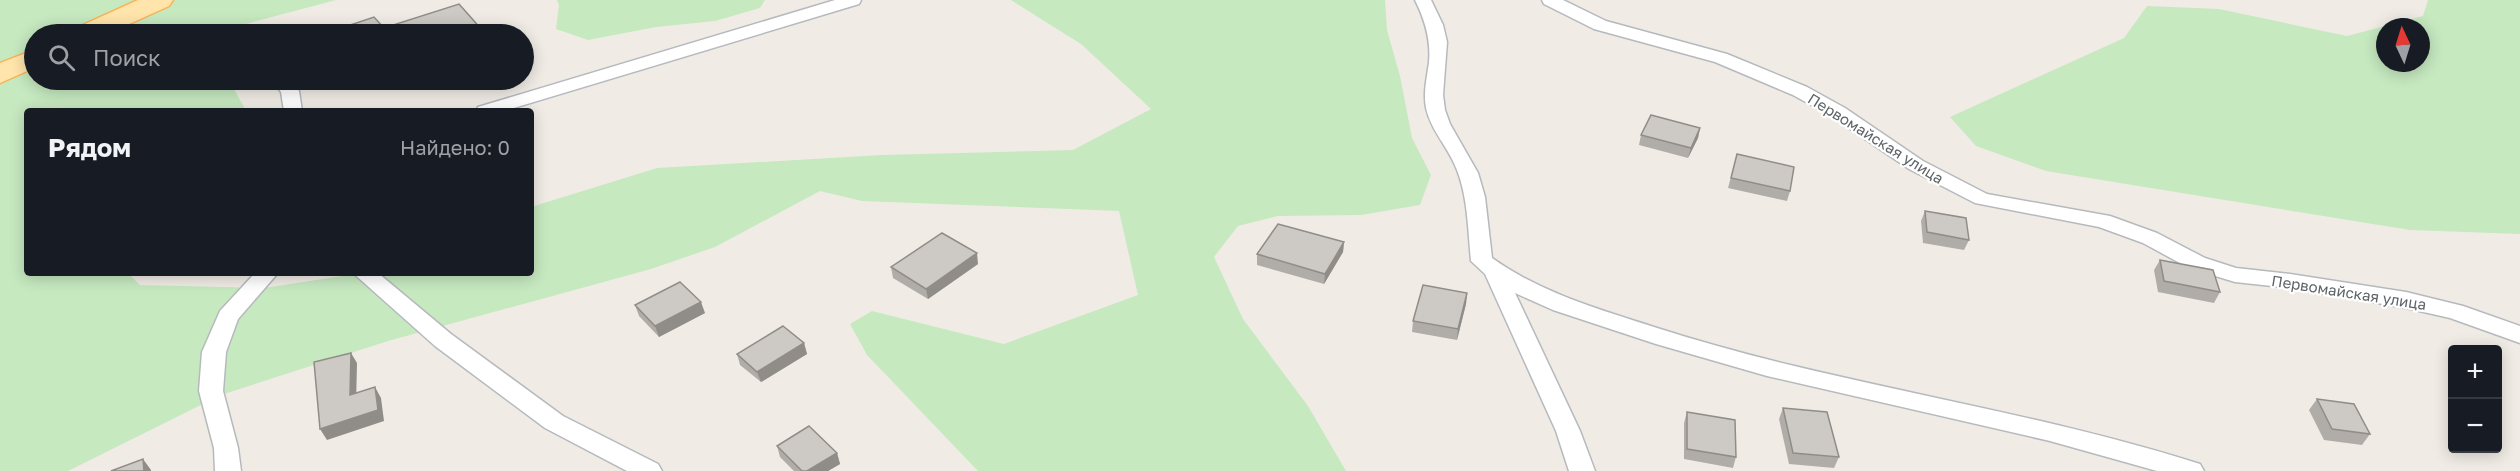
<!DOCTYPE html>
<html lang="ru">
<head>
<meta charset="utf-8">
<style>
  body { margin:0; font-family:"Golos Text",sans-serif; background:#20242c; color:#f1f3f6 }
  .controls { position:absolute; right:18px; bottom:18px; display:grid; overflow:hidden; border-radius:6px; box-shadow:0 3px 15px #0003 }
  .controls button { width:54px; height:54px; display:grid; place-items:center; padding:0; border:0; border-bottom:2px solid #363941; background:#171b24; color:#f1f3f6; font:30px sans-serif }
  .compass { position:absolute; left:2376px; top:18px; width:54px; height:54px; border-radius:50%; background:#171b24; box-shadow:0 3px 15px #0003; rotate:356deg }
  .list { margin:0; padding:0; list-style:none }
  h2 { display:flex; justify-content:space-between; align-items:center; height:78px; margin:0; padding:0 24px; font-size:26px }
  h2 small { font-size:20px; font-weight:400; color:#9ea1a6 }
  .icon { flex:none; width:33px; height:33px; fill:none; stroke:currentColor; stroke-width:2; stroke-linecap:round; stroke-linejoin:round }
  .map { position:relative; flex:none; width:2520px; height:471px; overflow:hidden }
  .search { position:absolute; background:#171b24; box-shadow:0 3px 15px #0003; left:24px; top:24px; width:510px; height:66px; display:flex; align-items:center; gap:15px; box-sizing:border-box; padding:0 21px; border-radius:33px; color:#9ea1a6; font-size:22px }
  .panel { position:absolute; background:#171b24; box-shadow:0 3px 15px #0003; left:24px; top:108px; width:510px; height:168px; border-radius:6px }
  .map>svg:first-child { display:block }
  .green { fill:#c6e9c0; fill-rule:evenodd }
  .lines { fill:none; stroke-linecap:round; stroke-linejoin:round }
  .street-casing { stroke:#b6b9bd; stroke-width:3 }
  .primary-casing { stroke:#fbb253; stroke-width:3 }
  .street { fill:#fff; fill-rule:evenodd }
  .primary { fill:#ffe4ab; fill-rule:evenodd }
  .wall { fill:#b0ada9 }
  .shaded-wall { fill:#908d89 }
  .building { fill:#cdc9c4; stroke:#908d89; stroke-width:1.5 }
  .labels { text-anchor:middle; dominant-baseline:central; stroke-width:4.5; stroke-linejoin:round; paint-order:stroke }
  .street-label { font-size:15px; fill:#5d6367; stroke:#fff }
</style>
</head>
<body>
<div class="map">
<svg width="2520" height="471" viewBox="0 0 2520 471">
  <rect width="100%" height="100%" fill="#f0ece5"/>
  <path class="green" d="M0,0H144L68,34H34V50L0,65Z
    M170,0H336L231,28L222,34H101Z
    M557,0H765L760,8L715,21L656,27L588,40L556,29L559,5Z
    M1011,0H1385L1387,30L1400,76L1412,138L1431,175L1420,205L1361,215L1278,216L1238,226L1214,257L1243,319L1308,406L1346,471H978L867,355L850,324L872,311L1004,344L1138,295L1119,211L862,201L820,191L715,247L651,269L388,341L221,395L68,471H0V79L34,64V80H229L246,111H27V273H128L140,285L264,288L362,273H531V207L657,168L882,155L1073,150L1151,109L1081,44Z
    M2428,0H2520V234L2410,230L2046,171L1976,146L1950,117L2124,38L2147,6L2219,9L2347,36L2423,16ZM2385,27H2421V63H2385Z"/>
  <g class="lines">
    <defs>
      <path id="street" d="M835,0H861L859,4L504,111H476L478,107Z
        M1415,0H1431L1443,25L1447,42L1443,95L1445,110L1450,124L1478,173L1485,197L1492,258C1541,293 1598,309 1654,327C1833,385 2021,407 2200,464L2204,471H2157L2050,441L1767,376L1656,344L1553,310L1515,293L1580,431L1595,471H1569L1556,431L1485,274L1471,261C1468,231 1468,198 1457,170C1449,148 1431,131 1426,108C1423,92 1427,78 1429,62C1431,40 1425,20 1415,0Z
        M1542,0H1563L1606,21L1727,54L1807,87L1845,108L1923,161L1987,194L2110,216L2157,233L2205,258L2236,268L2290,274L2406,292L2463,306L2520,326V343L2450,318L2406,308L2290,288L2235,282L2189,268L2143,243L2099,227L1975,203L1909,169L1831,116L1793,95L1715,62L1594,29L1544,4Z
        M272,80H290L299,91L302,111H284L281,92Z
        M255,273H278L238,319L226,352L223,391L238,448L241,471H215L214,448L199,391L202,352L220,311Z
        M353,273H378L451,334L563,416L658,464L662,471H627L545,428L435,346Z"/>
      <path id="primary" d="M138,0H173L169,6L107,34H72L76,28Z
        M34,50V68L0,83V63Z"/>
    </defs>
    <use href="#street" class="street-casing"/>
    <use href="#primary" class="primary-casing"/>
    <use href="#street" class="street"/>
    <use href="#primary" class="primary"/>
  </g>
  <path class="wall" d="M1700,128L1698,138L1688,158L1639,145L1641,135Z
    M1737,154L1790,191L1787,201L1728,188Z
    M1925,211L1969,240L1964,250L1923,243L1921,221Z
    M1344,242L1343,252L1324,284L1257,265V254Z
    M2160,260L2220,292L2214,303L2158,292L2154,270Z
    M978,264L928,299L893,278L891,267Z
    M1467,293L1466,304L1457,340L1412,332L1413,321Z
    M635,305L705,313L659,337L639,316Z
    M804,343L807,354L761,382L740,365L737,354Z
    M2317,399L2370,434L2362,445L2324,440L2309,410Z
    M1783,408L1839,457L1834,468L1789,464L1779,419Z
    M1687,412L1736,457L1733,468L1684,459V423Z
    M777,446L837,453L840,464L828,471H794L780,457Z"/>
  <path class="shaded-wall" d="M482,30L484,34H469Z
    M1700,128L1698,138L1688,158L1691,148Z
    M1344,242L1343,252L1324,284L1325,274Z
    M977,253L978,264L928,299L926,289Z
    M1467,293L1466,304L1457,340L1458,329Z
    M701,302L705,313L659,337L655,326Z
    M804,343L807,354L761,382L757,372Z
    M351,353L357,363L356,406L350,395Z
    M375,387L381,398L384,421L327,440L320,429Z
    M837,453L840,464L828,471H807Z
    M143,459L151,470V471H144Z"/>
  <path class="building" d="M459,4L482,30L469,34H354L347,26L374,17L384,28Z
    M1651,115L1700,128L1691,148L1641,135Z
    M1737,154L1794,167L1790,191L1731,178Z
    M1925,211L1966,218L1969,240L1927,232Z
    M1278,224L1344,242L1325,274L1257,254Z
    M942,233L977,253L926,289L891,267Z
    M2160,260L2213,270L2220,292L2164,281Z
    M680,282L701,302L655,326L635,305Z
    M1423,285L1467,293L1458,329L1413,321Z
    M783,326L804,343L757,372L737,354Z
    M351,353L350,395L375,387L378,410L320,429L314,362Z
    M2317,399L2354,404L2370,434L2332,429Z
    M1783,408L1827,412L1839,457L1793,453Z
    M1687,412L1735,420L1736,457L1687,449Z
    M809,426L837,453L807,471H802L777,446Z
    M143,459L144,471H111Z"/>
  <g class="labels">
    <g class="street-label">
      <text transform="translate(1876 138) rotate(32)">Первомайская улица</text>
      <text transform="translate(2349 292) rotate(9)">Первомайская улица</text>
    </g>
  </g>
</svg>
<div class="controls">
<button>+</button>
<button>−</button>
</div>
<svg class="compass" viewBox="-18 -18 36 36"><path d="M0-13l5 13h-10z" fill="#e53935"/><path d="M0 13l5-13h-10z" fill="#9ea1a6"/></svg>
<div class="search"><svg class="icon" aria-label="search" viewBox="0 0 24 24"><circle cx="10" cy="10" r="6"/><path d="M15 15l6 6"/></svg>Поиск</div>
<section class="panel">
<h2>Рядом<small>Найдено: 0</small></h2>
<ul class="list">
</ul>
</section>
</div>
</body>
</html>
